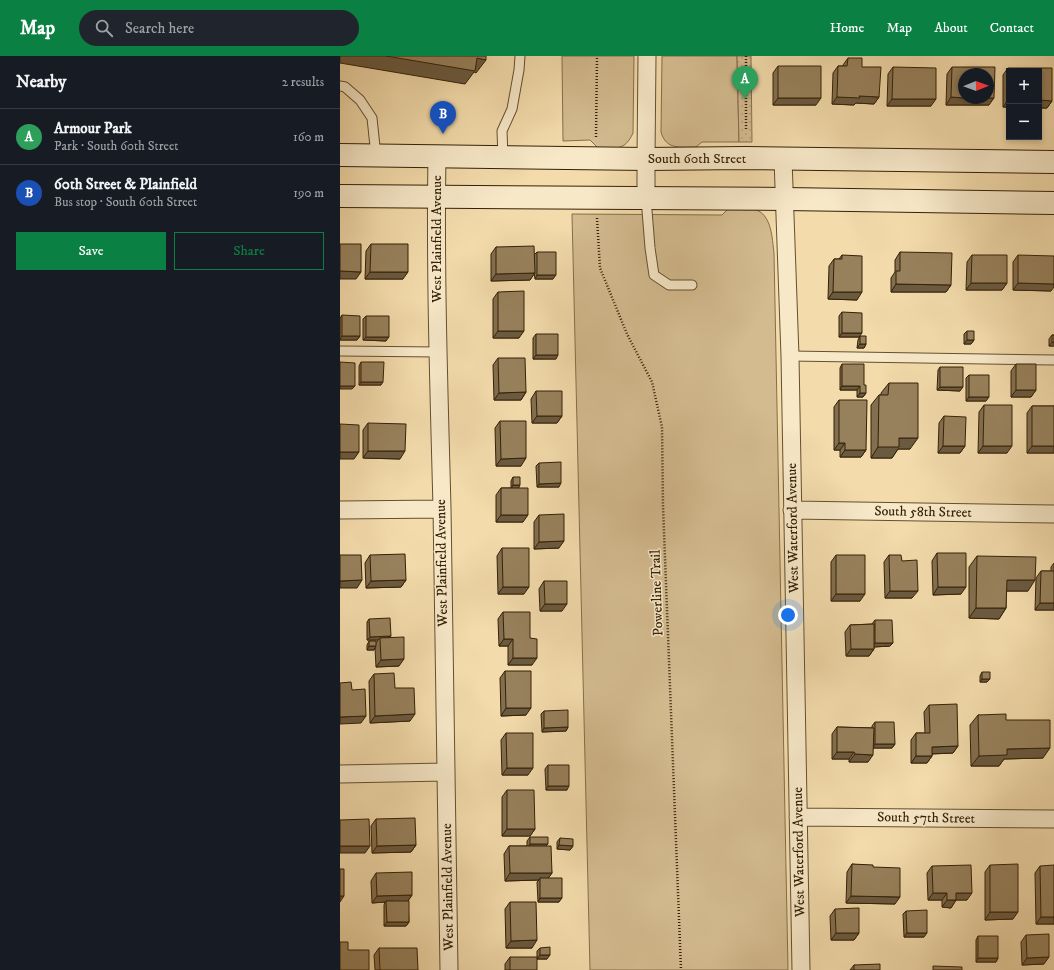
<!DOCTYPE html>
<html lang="en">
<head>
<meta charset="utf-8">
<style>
  body { margin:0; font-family:"IM FELL DW Pica",serif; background:#20242c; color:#f1f3f6 }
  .controls { position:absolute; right:12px; top:12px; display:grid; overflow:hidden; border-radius:0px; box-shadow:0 2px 6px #0003 }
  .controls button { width:36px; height:36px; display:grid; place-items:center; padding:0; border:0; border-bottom:1px solid #363941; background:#171b24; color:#f1f3f6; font:20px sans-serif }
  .compass { position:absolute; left:618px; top:12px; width:36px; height:36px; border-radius:50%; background:#171b24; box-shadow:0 2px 6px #0003; rotate:89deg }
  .you { position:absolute; left:448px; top:559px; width:14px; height:14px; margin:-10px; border:3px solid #fff; border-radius:50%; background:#1a73e8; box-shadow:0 0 0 6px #1a73e833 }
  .badge { display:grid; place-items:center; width:26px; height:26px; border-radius:50%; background:#0b8043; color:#fff; font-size:13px; font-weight:700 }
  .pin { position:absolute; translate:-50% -33px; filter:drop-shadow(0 1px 2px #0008) }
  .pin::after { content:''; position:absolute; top:21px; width:14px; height:12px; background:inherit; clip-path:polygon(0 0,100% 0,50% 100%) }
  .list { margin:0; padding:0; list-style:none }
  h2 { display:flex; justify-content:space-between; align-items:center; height:52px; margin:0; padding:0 16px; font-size:17px }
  h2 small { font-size:13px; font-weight:400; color:#9ea1a6 }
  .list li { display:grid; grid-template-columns:26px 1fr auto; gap:12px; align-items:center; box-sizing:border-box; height:56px; padding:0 16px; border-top:1px solid #363941 }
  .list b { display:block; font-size:15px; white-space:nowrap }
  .list p { margin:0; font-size:13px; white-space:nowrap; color:#9ea1a6 }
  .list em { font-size:13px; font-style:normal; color:#9ea1a6 }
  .actions { display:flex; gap:8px; padding:12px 16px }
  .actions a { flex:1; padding:9px 0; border:1px solid #0b8043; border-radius:0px; text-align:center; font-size:14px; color:#0b8043 }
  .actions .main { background:#0b8043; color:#fff }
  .icon { flex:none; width:22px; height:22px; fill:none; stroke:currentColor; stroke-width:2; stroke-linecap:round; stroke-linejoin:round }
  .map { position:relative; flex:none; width:714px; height:914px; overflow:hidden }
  header { display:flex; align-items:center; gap:24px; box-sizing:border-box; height:56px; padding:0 20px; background:#0b8043; color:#fff }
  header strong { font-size:19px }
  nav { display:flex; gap:22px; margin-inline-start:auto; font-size:14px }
  .search { width:280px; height:36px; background:#20242c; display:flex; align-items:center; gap:10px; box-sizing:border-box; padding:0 14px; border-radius:22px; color:#9ea1a6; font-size:15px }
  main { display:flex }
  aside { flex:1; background:#171b24 }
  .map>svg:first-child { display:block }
  .grass { fill:#d3bb8f; stroke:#846e4a }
  .park { fill:url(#park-dots); stroke:#846e4a }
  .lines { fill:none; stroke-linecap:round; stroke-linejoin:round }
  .lane-casing { stroke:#644f2f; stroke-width:11 }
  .street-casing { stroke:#644f2f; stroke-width:19 }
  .secondary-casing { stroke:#342006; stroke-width:24 }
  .path { stroke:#342006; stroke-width:2.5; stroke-dasharray:1 2; stroke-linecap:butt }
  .lane { stroke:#f7e8c8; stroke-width:9 }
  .street { stroke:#f7e8c8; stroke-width:17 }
  .secondary { stroke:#f7e8c8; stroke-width:22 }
  .wall { fill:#826f4f; stroke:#342006 }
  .shaded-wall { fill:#6a5a40; stroke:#342006 }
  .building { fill:#97815c; stroke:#342006 }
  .labels { text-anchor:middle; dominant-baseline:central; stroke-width:3; stroke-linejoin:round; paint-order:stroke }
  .street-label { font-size:14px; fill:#342006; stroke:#f7e8c8 }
</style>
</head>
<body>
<header>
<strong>Map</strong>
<div class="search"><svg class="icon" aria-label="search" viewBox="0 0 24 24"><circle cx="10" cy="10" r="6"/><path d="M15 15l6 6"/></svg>Search here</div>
<nav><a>Home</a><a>Map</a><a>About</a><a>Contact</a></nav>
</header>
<main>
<aside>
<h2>Nearby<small>2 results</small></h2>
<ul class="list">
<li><span class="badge" style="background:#2e9e5b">A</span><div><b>Armour Park</b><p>Park · South 60th Street</p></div><em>160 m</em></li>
<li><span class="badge" style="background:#1a4fb4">B</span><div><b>60th Street &amp; Plainfield</b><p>Bus stop · South 60th Street</p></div><em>190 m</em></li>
</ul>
<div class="actions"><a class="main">Save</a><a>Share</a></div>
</aside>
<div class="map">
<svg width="714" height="914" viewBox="0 0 714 914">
  <defs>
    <pattern id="park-dots" width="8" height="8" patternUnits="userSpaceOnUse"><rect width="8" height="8" fill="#d3bb8f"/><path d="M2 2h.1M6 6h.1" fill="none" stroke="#b6a07a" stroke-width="1.8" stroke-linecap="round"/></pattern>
  </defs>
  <rect width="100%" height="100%" fill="#f3dbab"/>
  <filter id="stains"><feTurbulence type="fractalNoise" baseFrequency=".005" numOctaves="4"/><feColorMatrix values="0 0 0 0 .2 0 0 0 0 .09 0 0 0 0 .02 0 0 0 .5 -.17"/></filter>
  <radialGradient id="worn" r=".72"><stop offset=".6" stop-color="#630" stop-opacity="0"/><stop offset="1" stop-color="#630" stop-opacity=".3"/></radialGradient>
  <path class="grass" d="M222,0H294L293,77C285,95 276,92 258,92L250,84L223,85Z
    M322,0H397L399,86H362L356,91C340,91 326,94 321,76Z
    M389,152C397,153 407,151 414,153C432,158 432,182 434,197L448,914H250L232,158L382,159Z"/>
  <path class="park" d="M397,0H411L412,86H399Z"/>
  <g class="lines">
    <defs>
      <path id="lane" d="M0,30L5,31L20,44L32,62L36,100
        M163,101L162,75L172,53L179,14L180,0
        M306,142L310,192L314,219L329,229H352
        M0,295L98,296
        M450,300L714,304"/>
      <path id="street" d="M97,100C95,217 99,335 102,452C105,606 107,760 109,914
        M443,103L450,300L461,914
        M306,142V103L307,0
        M0,454L102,453
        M452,454L714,458
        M0,718L106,716
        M458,761L714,763"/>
      <path id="secondary" d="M0,99L306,103L406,102L714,106
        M0,140L445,143L714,147"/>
    </defs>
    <use href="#lane" class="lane-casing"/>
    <use href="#street" class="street-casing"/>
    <use href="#secondary" class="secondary-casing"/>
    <path class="path" d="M406,0V74
      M256,81L257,0
      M257,162L260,212L287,278L312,326L322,371L323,450L341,914"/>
    <use href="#lane" class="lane"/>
    <use href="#street" class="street"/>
    <use href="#secondary" class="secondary"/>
  </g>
  <path class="wall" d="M508,2L522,11L539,41L534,48L516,47L514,49L492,48L493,17L498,10H503V9Z
    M438,10L476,49H433V17Z
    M553,11L591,50H547L548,18Z
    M612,11L649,49H606L607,18Z
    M668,12L712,45L707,52L663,51V19Z
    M31,188L63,223H25L26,195Z
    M156,191L194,199L197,196L213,223H195L194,217L190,224L151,225V198Z
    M560,196L611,229L606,236H551V222L555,216V204Z
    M502,199L517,244L488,243L489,210L494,203H499Z
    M632,199L667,227L662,234H626L627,206Z
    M678,199L711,235L673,234V206Z
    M158,236L179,282H153V243Z
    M502,256L519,281H499V260Z
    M2,259L20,280L17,284H0V262Z
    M26,260L46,285L23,284V263Z
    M627,275L634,284L631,288H624V278Z
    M196,278L216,303H193V282Z
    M712,279H714V290H709V283Z
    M520,280L526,288L524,292H517L518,284Z
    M158,302L186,336L181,344H154L153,309Z
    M21,306L41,329H19V310Z
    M502,308L526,337L523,341H517V334H500V312Z
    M676,308L696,334L691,341H671V315Z
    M600,311L620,335L597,334L598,314Z
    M629,319L646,345H626V322Z
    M549,327L570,393H558L552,402H531V349L539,339H541V337Z
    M196,335L222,360L217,367H192L191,343Z
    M499,344L526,394L521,401H500V394H494V351Z
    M644,349L667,397H638L639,356Z
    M692,350H714V397H687V357Z
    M604,360L625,390L620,397H598L599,367Z
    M160,365L181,410H156L155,372Z
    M28,367L60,403L23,402V374Z
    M199,407L219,431H197L196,410Z
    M173,421L179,432L183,466H156V439L161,432H171V425Z
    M199,459L219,492L194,493V466Z
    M162,492L184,538H158L157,500Z
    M597,497L621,538L593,539L592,505Z
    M30,499L66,524L61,531L26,532L25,507Z
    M496,499L520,545H491V506Z
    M549,499L562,505L572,542H545L544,506Z
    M637,500L688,535H666V552L659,563L629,562V511Z
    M714,507V554H695L696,522L701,515H711V511Z
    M204,525L222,555H200L199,533Z
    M163,556L190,582L192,609H168V590H159L158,563Z
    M29,563L50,581L59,610L36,611L35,592L34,594H27V589L29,585L36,587L38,584H27V566Z
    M535,564L553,587L550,590L534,591V593L529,600H506L505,576L510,569L532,568Z
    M165,615L186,659L161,660L160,622Z
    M642,616L647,626H640V620Z
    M34,618L55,632L70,665L30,667L29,625Z
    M589,649L618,690L613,697L592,698V700L587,707H571V684L576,677H585L584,656Z
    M204,655L228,671L226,675L202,676L201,658Z
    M638,659L666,664L703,702L664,703L659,710H631L630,669Z
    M535,666L555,688L552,692H533L528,706H509V703H492V678L497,671L532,672V670Z
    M166,677L188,719H162L161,684Z
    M208,709L227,734H206L205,713Z
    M167,734L195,773L190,780H162V741Z
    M36,763L76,789L71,796L32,797L31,770Z
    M190,781L208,788L206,790L212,817L208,822L219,846H198L197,826L199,824L165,825L164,798L169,790H187V785Z
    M220,782L233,790L230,794L217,793V786Z
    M512,808L533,811L555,848L506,847L507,816Z
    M650,809L673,863L645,864V816Z
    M592,810L627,844H616L611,852L602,851V844H588L587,817Z
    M700,810L714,868H696L695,817Z
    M36,817L72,839L68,845L69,866L66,870H44V849L45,846L32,847L31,825Z
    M170,846L192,892H166L165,853Z
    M495,853L519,877L514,884H491L490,860Z
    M566,855L584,881H564L563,858Z
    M686,879L704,908L682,909L681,886Z
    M638,880L658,902L656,906H636V884Z
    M39,892L78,914H35L34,899Z
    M200,892L207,903H197V895Z
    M170,901L197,914H165V908Z
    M514,909L540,914H510Z"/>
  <path class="shaded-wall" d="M0,0H46L137,2L146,4L136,17L134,16L125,28L0,7Z
    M519,40L539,41L534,48L516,47L514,49L492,48L497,41Z
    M611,41L624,42H654L649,49H606Z
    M438,42H481L476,49H433Z
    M552,43H596L591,50H547Z
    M668,44H669V51H663Z
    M699,44L712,45L707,52H699Z
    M0,215L21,216L16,223H0Z
    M30,216H68L63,223H25Z
    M195,217L190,224L151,225L156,218Z
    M197,219H216L213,223H195Z
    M631,227H667L662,234H626Z
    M678,227L714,228V231L711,235L673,234Z
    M556,228L611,229L606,236H551Z
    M493,236H522L517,244L488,243Z
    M158,275H184L179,282H153Z
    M502,277H522L519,281H499Z
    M2,280H20L17,284H0Z
    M26,281H49L46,285L23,284Z
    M627,284H634L631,288H624Z
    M712,286H714V290H709Z
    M520,288H526L524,292H517Z
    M196,299H218L216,303H193Z
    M21,326H43L41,329H19Z
    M0,330H15L12,333H0Z
    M502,330H520L517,334H500Z
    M600,331H623L620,335L597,334Z
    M676,334H696L691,341H671Z
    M186,336L181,344H154L159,337Z
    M520,337H526L523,341H517Z
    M629,341H649L646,345H626Z
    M197,360H222L217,367H192Z
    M559,382H578L570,393H558L552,402H531L538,391Z
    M499,387H505L500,394H494Z
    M603,390H625L620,397H598Z
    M643,390H672L667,397H638Z
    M692,390H714V397H687Z
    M505,394H526L521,401H500Z
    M28,395H65L60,403L23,402Z
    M0,396H19L14,403H0Z
    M186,402L181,410H156L161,403Z
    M221,427L219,431H197L199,428Z
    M173,429H180L178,433H171Z
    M161,459H188L183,466H156Z
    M224,485L219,492L194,493L199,486Z
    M22,524L17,532H0V525Z
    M66,524L61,531L26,532L31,525Z
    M667,524H695L688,535H659Z
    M163,531H189L184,538H158Z
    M598,531H626L621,538L593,539Z
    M550,535H578L572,542H545Z
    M496,538H525L520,545H491Z
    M700,547H714V554H695Z
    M205,548H227L222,555H200Z
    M636,552H666L659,563L629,562Z
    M51,580L48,584L40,582L38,584H27L30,581Z
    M164,583H173L168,590H159Z
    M535,587H553L550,590L533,591Z
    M29,590H36L34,594H27Z
    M511,593H534L529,600H506Z
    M173,602H197L192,609H168Z
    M64,603L59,610L36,611L41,604Z
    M642,623H650L647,626H640Z
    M166,652H191L186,659L161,660Z
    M75,658L70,665L30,667L35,660Z
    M26,660L21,667L0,668V661Z
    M228,671L226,675L202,676L204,672Z
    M535,688H555L552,692H533Z
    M618,690L613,697L587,698L592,691Z
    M710,692L703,702L664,703L659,710H631L639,700L667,693Z
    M497,696H514L509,703H492Z
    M515,698L533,699L528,706H509Z
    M576,700H592L587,707H571Z
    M167,712H193L188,719H162Z
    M208,730H229L227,734H206Z
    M167,773H195L190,780H162Z
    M190,788H208L205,791L187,792Z
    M76,789L71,796L32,797L37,790Z
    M219,789L233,790L230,794L217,793Z
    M0,790H30L25,797H0Z
    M170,817H212L207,824L200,822L199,824L165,825Z
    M593,837H607L602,844H588Z
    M616,837H632L627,844H611Z
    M72,839L67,846L46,845L45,846L32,847L37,840Z
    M0,840H4L0,846Z
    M511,840L560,841L555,848L506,847Z
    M200,842H222L219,846H198Z
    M607,844H616L611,852L602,851Z
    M650,856H678L673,863L645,864Z
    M701,861H714V868H696Z
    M47,866H69L66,870H44Z
    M496,877H519L514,884H491Z
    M567,877H587L584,881H564Z
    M197,884L192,892H166L171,885Z
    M200,899H210L207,903H197Z
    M709,901L704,908L682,909L687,902Z
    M638,902H658L656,906H636Z"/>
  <path class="building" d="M46,0H146V4L137,2L135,15Z
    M508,2H522V11H541L539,41L519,40L520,42L497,41L498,10H507Z
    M438,10H481V42H438Z
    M553,11L596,12V43H552Z
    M612,11H655L654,42H644H648V18H624V42L611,41Z
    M668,12H712V45L699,44V15H669V44H668Z
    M0,188H21V216L0,215Z
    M31,188H68V216H30Z
    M194,190L195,217L156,218V191Z
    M197,196H216V219H197Z
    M560,196L612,197L611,229L556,228V215H560Z
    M502,199L522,200V236H493L494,203H502Z
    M632,199H667V227H631Z
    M678,199L714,200V228L678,227Z
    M184,235V275H158V236Z
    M502,256L522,257V277H502Z
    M2,259L20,260V280H2Z
    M26,260H49V281H26Z
    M627,275H634V284H627Z
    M196,278H218V299H196Z
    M712,279H714V286H712Z
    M520,280H526V288H520Z
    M158,302H185L186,336L159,337Z
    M0,306L15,307V330H0Z
    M21,306H44L43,326H21Z
    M502,308H524V329H526V337H520V330H502Z
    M676,308H696V334H676Z
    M600,311H623V331H600Z
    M629,319H649V341H629Z
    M549,327H578V382H559V391H538L539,339H548Z
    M196,335H222V360H197Z
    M499,344H527L526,394H505V387H499Z
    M644,349H672V390H643Z
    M692,350H714V390H692Z
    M604,360L626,361L625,390H603Z
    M160,365H186V402L161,403Z
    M28,367L66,368L65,395H28Z
    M0,368L19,369V396H0Z
    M221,406V427L199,428V407Z
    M173,421H180V429H173Z
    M161,432H188V459H161Z
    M224,458V485L199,486V459Z
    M162,492H189V531H163Z
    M597,497H626V531H598Z
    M65,498L66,524L31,525L30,499Z
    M0,499H21L22,524L0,525Z
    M496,499H525V538H496Z
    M549,499H561L562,505L577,504L578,535H550Z
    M637,500L696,501L695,524H667L666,552H636Z
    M701,515H714V547H700Z
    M204,525H227V548H205Z
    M163,556H190V582L197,583V602H173V583H164Z
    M50,562L51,580L30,581L29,563Z
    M535,564H552L553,587H535Z
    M534,568V593H511L510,569Z
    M64,581V603L41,604L40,582Z
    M29,585H36V590H29Z
    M165,615H191V652H166Z
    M642,616H650V623H642Z
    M54,617L55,632H74L75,658L35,660L34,618Z
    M11,626L12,634L25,633L26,660L0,661V627Z
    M617,648L618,690L592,691V700H576V677H590L589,649Z
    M228,654V671L204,672V655Z
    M666,658V664H710V692L667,693V699L639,700L638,659Z
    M535,666H554L555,688H535Z
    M497,671L534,672L533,699L515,698L514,696H497Z
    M166,677H193V712H167Z
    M208,709H229V730H208Z
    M167,734H194L195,773H167Z
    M75,762L76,789L37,790L36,763Z
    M29,763L30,790H0V764Z
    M190,781H208V788H190Z
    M220,782L233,783V790L219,789Z
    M169,790H211L212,817H170Z
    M512,808L533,809V811L560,812V841L511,840Z
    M678,808V856H650V809Z
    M631,809L632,837H616V844H607V837H593L592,810Z
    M714,809V861H701L700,810Z
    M0,813H4V840H0Z
    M72,816V839L37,840L36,817Z
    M200,822H222V842H200Z
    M46,845H69V866H47Z
    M170,846H196L197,884L171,885Z
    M519,852V877H496L495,853Z
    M587,854V877H567L566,855Z
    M709,878V901L687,902L686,879Z
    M638,880H658V902H638Z
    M0,886H8V894H29V914H0Z
    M210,891V899H200V892Z
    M39,892H77L78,914H40Z
    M170,901H197V914H170Z
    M540,908V914H514V909Z
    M593,910L622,911V914H593Z"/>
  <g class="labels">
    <g class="street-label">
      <text x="357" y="103">South 60th Street</text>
      <text transform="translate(97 183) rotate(-90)">West Plainfield Avenue</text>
      <text transform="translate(583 456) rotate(1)">South 58th Street</text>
      <text transform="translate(453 472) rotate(-91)">West Waterford Avenue</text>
      <text transform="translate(102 507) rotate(-91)">West Plainfield Avenue</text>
      <text transform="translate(317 537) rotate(-92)">Powerline Trail</text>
      <text transform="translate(586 762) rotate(1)">South 57th Street</text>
      <text transform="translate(459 796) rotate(-91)">West Waterford Avenue</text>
      <text transform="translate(108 831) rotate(-91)">West Plainfield Avenue</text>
    </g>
  </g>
  <rect width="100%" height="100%" filter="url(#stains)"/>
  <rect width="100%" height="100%" fill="url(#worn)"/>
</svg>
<div class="controls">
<button>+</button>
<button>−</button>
</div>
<svg class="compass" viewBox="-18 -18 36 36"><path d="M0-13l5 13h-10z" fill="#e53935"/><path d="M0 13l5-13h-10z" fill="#9ea1a6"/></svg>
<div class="you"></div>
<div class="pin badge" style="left:405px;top:43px;background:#2e9e5b">A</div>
<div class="pin badge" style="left:103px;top:78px;background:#1a4fb4">B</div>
</div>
</main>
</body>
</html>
